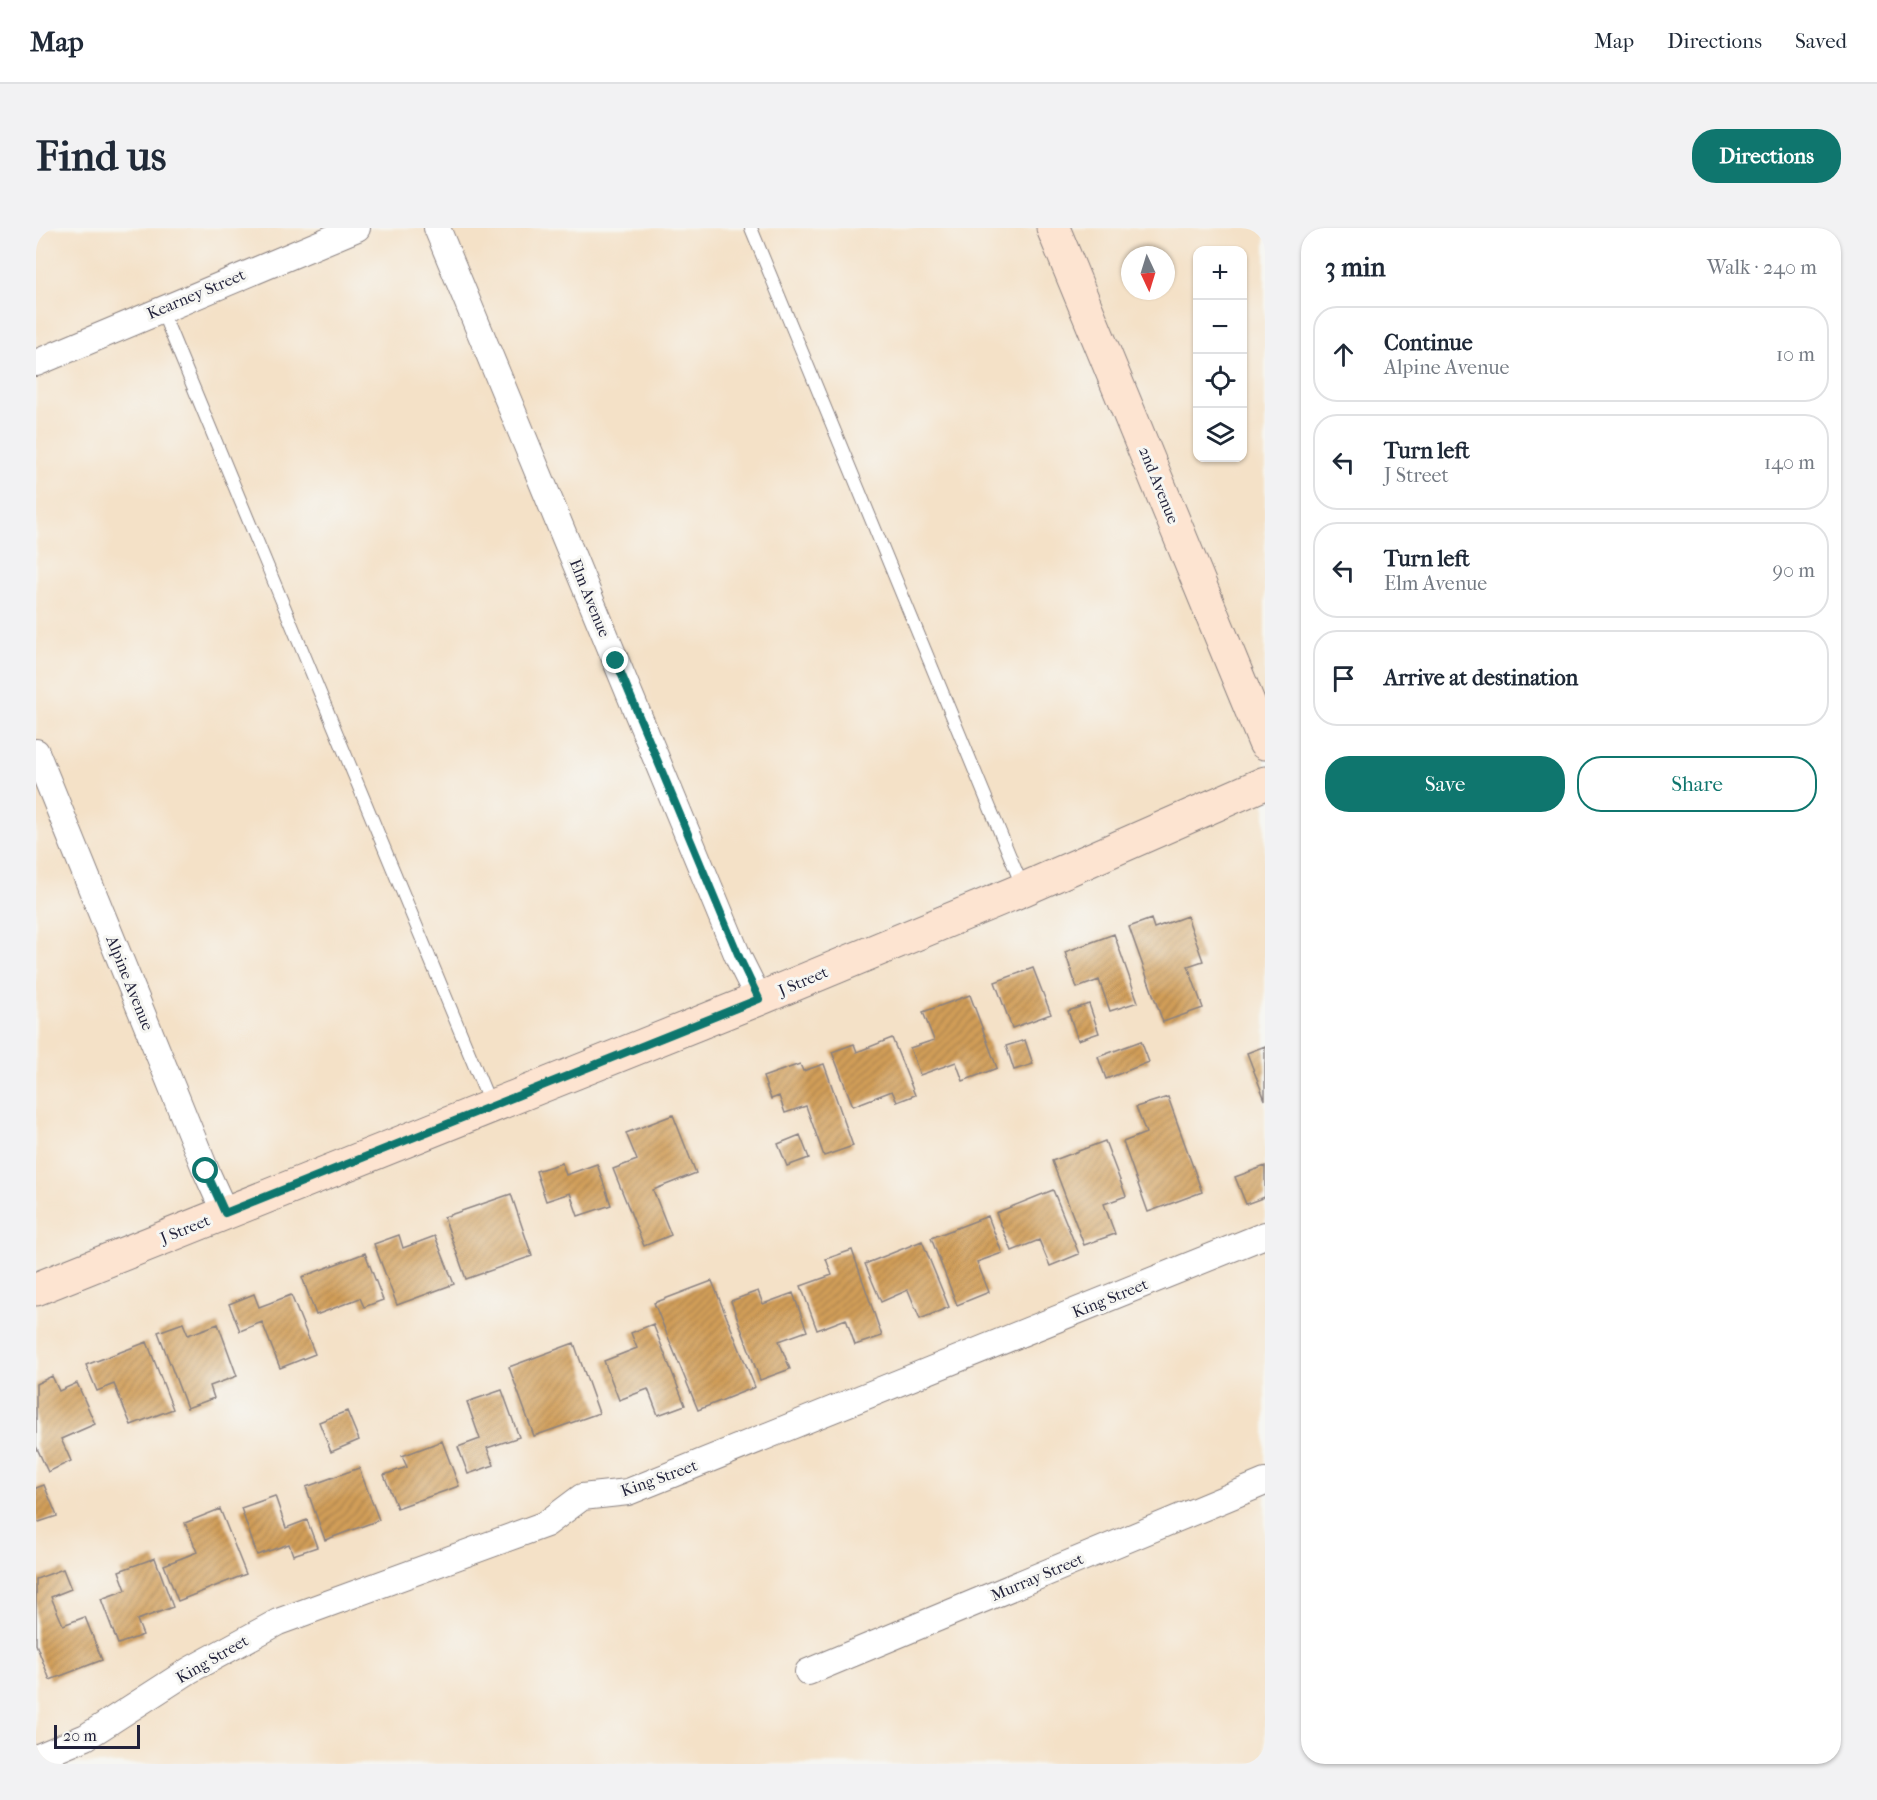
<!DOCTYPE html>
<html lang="en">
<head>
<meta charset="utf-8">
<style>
  body { margin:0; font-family:"IM FELL French Canon",serif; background:#f2f2f3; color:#1f2937 }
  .controls { position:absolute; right:18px; top:18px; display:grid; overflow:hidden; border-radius:12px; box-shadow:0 2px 4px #0004 }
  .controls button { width:54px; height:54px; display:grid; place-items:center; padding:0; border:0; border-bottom:2px solid #e0e1e3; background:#fff; color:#1f2937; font:30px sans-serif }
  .compass { position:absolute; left:1085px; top:18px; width:54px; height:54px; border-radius:50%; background:#fff; box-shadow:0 2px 4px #0004; rotate:176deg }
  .scale { position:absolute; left:18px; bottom:15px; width:86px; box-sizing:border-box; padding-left:6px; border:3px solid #22223b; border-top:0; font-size:16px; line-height:21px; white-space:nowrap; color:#22223b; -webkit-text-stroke:4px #f6f6f2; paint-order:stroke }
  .stop { position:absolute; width:18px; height:18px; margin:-14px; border:4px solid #0f766e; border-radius:50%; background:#fff }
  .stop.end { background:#0f766e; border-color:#fff; box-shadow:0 2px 6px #0008 }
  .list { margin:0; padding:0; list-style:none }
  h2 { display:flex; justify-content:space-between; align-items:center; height:78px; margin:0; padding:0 24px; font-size:26px }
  h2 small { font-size:20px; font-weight:400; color:#747a83 }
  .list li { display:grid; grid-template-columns:39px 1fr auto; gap:18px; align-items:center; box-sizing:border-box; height:96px; margin:0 12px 12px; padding:0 12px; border:2px solid #e0e1e3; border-radius:24px }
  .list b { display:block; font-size:22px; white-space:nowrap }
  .list p { margin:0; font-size:20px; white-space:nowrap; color:#747a83 }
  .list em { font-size:20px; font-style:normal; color:#747a83 }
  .actions { display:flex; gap:12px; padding:18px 24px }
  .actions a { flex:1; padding:14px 0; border:2px solid #0f766e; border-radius:24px; text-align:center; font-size:21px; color:#0f766e }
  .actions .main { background:#0f766e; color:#fff }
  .icon { flex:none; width:33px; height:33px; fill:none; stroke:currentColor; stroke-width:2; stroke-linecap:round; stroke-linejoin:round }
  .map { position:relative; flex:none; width:1229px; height:1536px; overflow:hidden; border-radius:24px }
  header { display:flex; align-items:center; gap:36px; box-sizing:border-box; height:84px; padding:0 30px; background:#fff; border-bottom:2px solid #e0e1e3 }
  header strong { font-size:28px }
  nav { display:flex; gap:33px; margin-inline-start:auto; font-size:21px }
  .intro { display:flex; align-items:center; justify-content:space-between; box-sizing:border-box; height:144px; padding:0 36px }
  h1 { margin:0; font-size:42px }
  .button { padding:15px 27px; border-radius:24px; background:#0f766e; color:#fff; font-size:21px; font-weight:700 }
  main { display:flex; gap:36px; padding:0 36px }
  aside { flex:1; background:#fff; border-radius:24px; box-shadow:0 2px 4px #0004 }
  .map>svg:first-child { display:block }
  .building { fill:url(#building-hatch) }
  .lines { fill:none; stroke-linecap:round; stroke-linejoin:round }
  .lane-casing { stroke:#8b8281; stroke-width:14 }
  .street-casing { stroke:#8b8281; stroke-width:28 }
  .secondary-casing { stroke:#8b8281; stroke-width:35 }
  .lane { stroke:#fff; stroke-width:12 }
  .street { stroke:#fff; stroke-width:26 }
  .secondary { stroke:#fde4d1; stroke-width:33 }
  .route { stroke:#0f766e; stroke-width:8 }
  .labels { text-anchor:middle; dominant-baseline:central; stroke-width:6; stroke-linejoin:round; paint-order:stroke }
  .street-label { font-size:16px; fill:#22223b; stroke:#f6f6f2 }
</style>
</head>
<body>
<header>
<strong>Map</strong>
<nav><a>Map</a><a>Directions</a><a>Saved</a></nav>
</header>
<div class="intro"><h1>Find us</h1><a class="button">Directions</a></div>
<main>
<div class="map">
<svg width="1229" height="1536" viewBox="0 0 1229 1536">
  <defs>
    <pattern id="building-hatch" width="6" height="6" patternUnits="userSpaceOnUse" patternTransform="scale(1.5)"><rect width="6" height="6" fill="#d19e59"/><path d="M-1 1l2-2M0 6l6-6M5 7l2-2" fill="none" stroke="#a9804b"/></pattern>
  </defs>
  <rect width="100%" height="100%" fill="#f6f6f2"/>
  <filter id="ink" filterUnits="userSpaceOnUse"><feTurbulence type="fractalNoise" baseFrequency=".0167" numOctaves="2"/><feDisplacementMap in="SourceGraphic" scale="12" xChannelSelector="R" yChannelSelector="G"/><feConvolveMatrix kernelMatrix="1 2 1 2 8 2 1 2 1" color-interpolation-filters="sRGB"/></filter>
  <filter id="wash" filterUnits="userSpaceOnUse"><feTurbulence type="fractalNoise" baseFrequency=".008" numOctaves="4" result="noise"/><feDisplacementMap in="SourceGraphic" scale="24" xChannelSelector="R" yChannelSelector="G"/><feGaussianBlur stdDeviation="1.35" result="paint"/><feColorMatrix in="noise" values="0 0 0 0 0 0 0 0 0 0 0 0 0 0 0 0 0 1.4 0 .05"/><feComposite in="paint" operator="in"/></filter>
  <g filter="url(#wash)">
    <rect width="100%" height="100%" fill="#f4e1c7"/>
    <g id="blocks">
      <path class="building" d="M1151,688L1167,733L1152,738L1167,780L1127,794L1093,699L1115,691L1118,700Z
        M1078,706L1102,774L1074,783L1063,752L1041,760L1029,724Z
        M997,740L1015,786L976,800L959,754Z
        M934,767L961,840L927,853L920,834L884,847L874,820L898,812L887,784Z
        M1053,776L1063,805L1042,812L1032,783Z
        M856,810L879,867L861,874L856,863L817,878L796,824L818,816L821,824Z
        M989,812L997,836L978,842L970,818Z
        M1105,813L1113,834L1070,851L1062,829Z
        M1229,818V872L1211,825Z
        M764,836L767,843L788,836L817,918L788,928L770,878L749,885L743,868L735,871L727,849Z
        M1132,869L1166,964L1112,984L1087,914L1110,905L1100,879Z
        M637,887L660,945L617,962L635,1007L608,1018L577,941L601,932L590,905Z
        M764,907L773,930L751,938L742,916Z
        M1069,913L1090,968L1068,976L1079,1006L1048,1017L1016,933Z
        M526,935L530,947L561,936L575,977L542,988L534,965L510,973L500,943Z
        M1229,938V969L1210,976L1199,949Z
        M1017,962L1043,1026L1014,1038L1003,1012L976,1023L960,985Z
        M475,966L496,1028L430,1051L408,989Z
        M952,988L966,1025L941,1034L953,1064L921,1077L895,1010Z
        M363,1007L367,1020L399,1008L418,1056L361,1077L338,1016Z
        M886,1013L913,1079L884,1091L872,1062L845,1074L829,1036Z
        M816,1022L846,1108L819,1117L810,1091L781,1102L765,1058L796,1047L790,1031Z
        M329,1025L347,1072L328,1079L324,1070L280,1087L266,1049Z
        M676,1053L719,1159L662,1182L618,1075Z
        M722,1063L727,1076L757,1065L771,1103L743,1113L754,1141L724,1152L695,1073Z
        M218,1066L223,1079L255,1067L279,1126L244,1140L226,1094L204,1103L193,1076Z
        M147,1095L152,1107L182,1096L201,1148L174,1158L178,1170L151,1180L122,1104Z
        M617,1096L649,1177L622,1187L612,1161L583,1172L568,1133L601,1120L595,1105Z
        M111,1114L137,1181L95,1197L78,1156L61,1163L50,1137Z
        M538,1115L563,1185L498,1208L473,1139Z
        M16,1148L23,1163L41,1155L59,1196L25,1211L35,1233L12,1244L0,1218V1156Z
        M466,1162L483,1209L451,1220L458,1237L432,1246L422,1219L444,1211L431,1174Z
        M311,1183L323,1212L295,1224L283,1194Z
        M406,1213L423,1258L361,1280L348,1247L371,1239L366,1228Z
        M323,1240L343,1292L289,1312L270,1259Z
        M8,1257L21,1288L0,1295V1260Z
        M239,1268L250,1300L271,1292L281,1319L257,1327L253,1316L221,1327L205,1280Z
        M184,1281L210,1346L142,1373L128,1337L161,1324L149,1295Z
        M119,1330L137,1379L101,1392L107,1407L82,1416L65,1371L90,1362L83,1343Z
        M27,1341L35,1361L15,1369L27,1397L49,1389L66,1432L14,1452L0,1416V1351Z"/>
    </g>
  </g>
  <g filter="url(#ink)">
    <use href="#blocks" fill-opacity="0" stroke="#8b8281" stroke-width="1.5"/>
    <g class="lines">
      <defs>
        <path id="lane" d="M715,0L987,660
          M125,81L455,878"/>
        <path id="street" d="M401,0L703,731L723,771
          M0,135L321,0
          M0,524L170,943L189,985
          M772,1444L1229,1254
          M0,1530L50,1509L154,1442L242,1394L510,1296L546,1269L592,1264L1229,1007"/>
        <path id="secondary" d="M1017,0L1229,515
          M0,1061L723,771L988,661L1229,555"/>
      </defs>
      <use href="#lane" class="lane-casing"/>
      <use href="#street" class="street-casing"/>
      <use href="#secondary" class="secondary-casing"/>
      <use href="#lane" class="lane"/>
      <use href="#street" class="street"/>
      <use href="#secondary" class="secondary"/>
    </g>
  </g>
  <g class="lines" filter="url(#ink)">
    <path class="route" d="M170,943L189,985L723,771L704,731L580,433"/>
  </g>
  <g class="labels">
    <g class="street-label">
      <text transform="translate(160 66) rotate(-23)">Kearney Street</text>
      <text transform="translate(1123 257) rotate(68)">2nd Avenue</text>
      <text transform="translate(554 370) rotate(68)">Elm Avenue</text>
      <text transform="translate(767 753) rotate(-23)">J Street</text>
      <text transform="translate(94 755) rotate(68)">Alpine Avenue</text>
      <text transform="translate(149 1001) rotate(-22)">J Street</text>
      <text transform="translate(1074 1070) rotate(-22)">King Street</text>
      <text transform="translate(623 1250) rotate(-20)">King Street</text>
      <text transform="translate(1001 1349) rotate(-23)">Murray Street</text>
      <text transform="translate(176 1431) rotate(-30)">King Street</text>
    </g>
  </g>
</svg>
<div class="controls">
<button>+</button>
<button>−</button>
<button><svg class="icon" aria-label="locate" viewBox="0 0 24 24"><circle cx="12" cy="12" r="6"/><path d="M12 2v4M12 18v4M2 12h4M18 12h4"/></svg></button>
<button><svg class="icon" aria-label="layers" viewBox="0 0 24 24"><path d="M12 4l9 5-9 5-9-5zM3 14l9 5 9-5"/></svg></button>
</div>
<svg class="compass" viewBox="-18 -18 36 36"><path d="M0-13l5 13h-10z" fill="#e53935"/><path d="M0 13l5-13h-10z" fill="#747a83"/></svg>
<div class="scale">20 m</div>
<div class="stop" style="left:170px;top:943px"></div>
<div class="stop end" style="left:580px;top:433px"></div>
</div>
<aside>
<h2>3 min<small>Walk · 240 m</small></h2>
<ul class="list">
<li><svg class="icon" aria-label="ahead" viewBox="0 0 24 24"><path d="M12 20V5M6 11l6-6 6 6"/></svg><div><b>Continue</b><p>Alpine Avenue</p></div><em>10 m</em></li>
<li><svg class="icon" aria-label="left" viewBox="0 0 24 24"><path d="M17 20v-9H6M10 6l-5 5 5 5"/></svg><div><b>Turn left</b><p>J Street</p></div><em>140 m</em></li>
<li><svg class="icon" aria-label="left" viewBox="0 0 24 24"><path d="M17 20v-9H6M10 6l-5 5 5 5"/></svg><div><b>Turn left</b><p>Elm Avenue</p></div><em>90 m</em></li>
<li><svg class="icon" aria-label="arrive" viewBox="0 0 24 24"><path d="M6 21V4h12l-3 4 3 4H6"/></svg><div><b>Arrive at destination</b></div></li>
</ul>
<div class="actions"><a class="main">Save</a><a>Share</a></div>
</aside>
</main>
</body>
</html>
